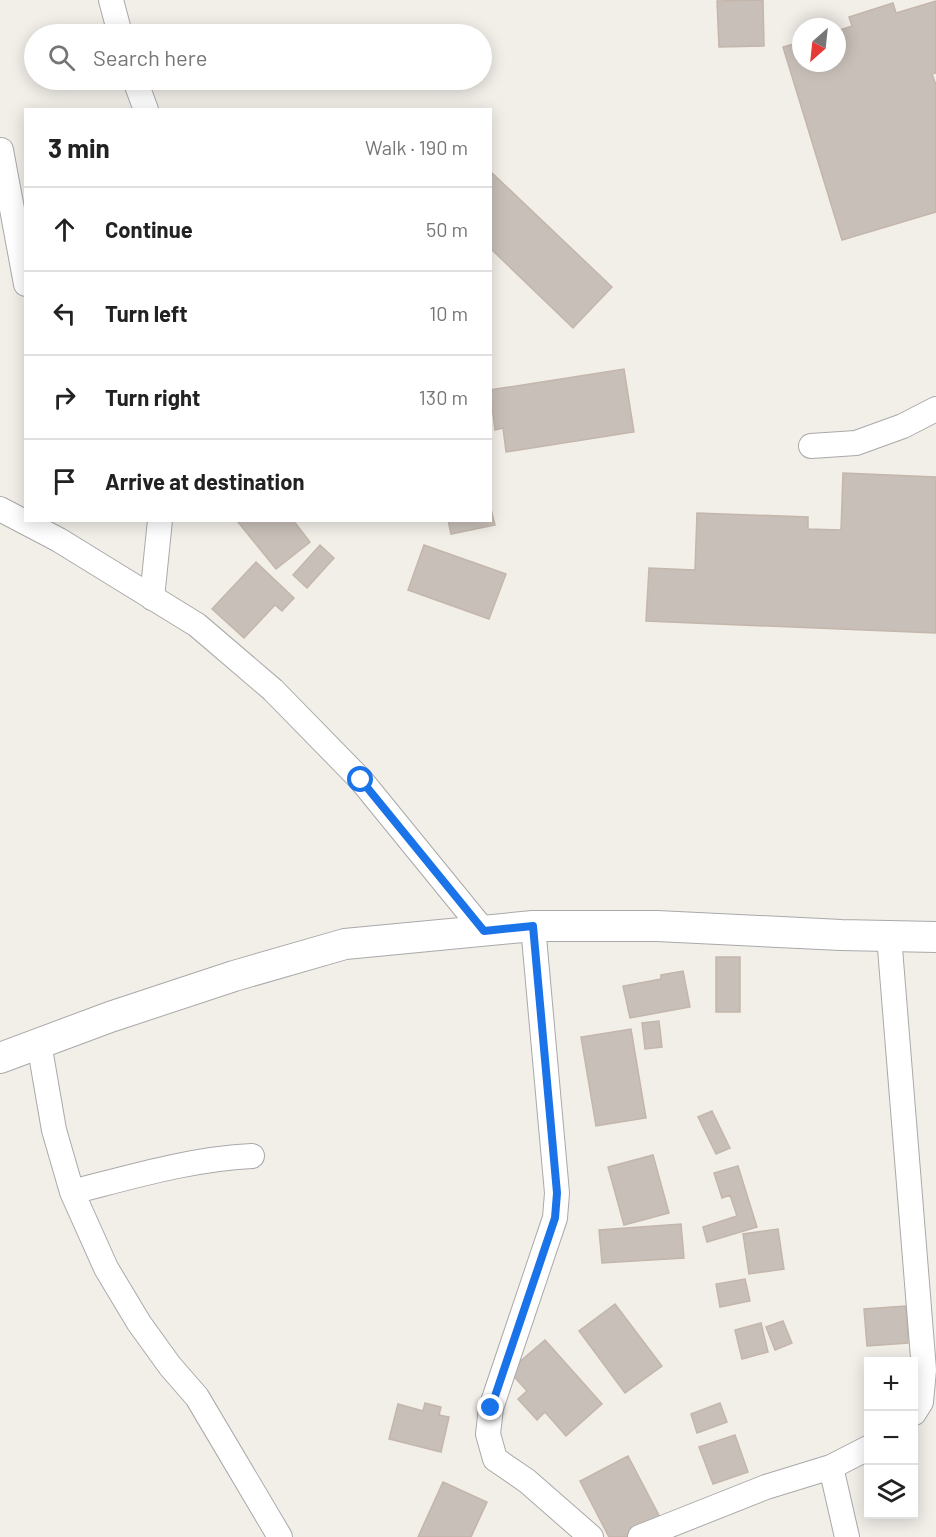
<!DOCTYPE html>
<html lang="en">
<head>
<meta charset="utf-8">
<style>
  body { margin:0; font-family:Barlow,sans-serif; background:#f6f6f6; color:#222 }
  .controls { position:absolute; right:18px; bottom:18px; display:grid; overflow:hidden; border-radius:0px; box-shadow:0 3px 15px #0003 }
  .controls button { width:54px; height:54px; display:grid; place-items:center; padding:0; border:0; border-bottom:2px solid #e0e0e0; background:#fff; color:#222; font:30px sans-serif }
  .compass { position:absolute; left:792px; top:18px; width:54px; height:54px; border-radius:50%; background:#fff; box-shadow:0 3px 15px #0003; rotate:207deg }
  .stop { position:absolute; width:18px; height:18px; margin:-14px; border:4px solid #1a73e8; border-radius:50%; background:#fff }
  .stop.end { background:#1a73e8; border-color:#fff; box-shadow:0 2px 6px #0008 }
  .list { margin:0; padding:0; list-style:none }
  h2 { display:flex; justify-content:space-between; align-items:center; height:78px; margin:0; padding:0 24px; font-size:26px }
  h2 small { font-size:20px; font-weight:400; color:#767676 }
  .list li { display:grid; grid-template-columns:39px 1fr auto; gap:18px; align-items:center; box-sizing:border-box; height:84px; padding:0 24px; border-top:2px solid #e0e0e0 }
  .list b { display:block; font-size:22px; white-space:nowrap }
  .list em { font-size:20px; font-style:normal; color:#767676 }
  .icon { flex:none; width:33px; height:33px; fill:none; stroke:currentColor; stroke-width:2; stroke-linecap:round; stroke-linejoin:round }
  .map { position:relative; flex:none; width:936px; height:1537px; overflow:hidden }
  .search { position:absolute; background:#fff; box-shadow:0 3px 15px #0003; left:24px; top:24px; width:468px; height:66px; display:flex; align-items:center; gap:15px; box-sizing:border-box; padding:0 21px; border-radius:33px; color:#767676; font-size:22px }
  .panel { position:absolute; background:#fff; box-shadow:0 3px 15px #0003; left:24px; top:108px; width:468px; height:414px; border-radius:0px }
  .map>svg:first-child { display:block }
  .building { fill:#c7bfb8; stroke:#c4b6ab; stroke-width:1.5 }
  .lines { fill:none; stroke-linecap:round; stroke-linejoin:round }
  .minor-casing { stroke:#a9a9a9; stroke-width:26 }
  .tertiary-casing { stroke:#a9a9a9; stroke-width:32 }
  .minor { stroke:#fff; stroke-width:24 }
  .tertiary { stroke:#fff; stroke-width:30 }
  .route { stroke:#1a73e8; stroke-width:8 }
</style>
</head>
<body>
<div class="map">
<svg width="936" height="1537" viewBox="0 0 936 1537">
  <rect width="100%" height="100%" fill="#f2efe9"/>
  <path class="building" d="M763,0L764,46L719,47L717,1Z
    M936,1V73L932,74L936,85V212L842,240L783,47L801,42V63H837V31L852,26L849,17L893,3L896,13Z
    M490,171L612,287L573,328L490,248Z
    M624,369L634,432L506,452L503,428L495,430L490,390Z
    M843,473L936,477V633L646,621L649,568L695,570L697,513L808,517V529L841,530Z
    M490,505L495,525L451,534L448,520H490Z
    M240,520H293L310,542L276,569L238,522Z
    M320,545L334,558L307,588L293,575Z
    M424,545L506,574L489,619L408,590Z
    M256,562L294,598L282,611L275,605L244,638L212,609Z
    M716,957H740V1012H716Z
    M683,971L690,1007L630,1018L623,986L661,979V975Z
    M659,1021L662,1047L645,1049L642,1023Z
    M631,1029L646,1118L596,1126L581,1037Z
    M712,1111L730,1148L716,1154L698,1117Z
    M653,1155L669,1213L624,1225L608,1167Z
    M738,1166L757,1227L707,1242L703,1227L737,1216L730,1195L722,1198L714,1173Z
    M681,1224L684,1258L602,1263L599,1230Z
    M778,1229L784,1269L749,1274L743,1234Z
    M745,1279L750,1301L720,1307L716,1284Z
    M615,1304L662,1366L625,1393L579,1331Z
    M906,1306L908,1343L867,1346L864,1309Z
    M783,1321L792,1343L775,1350L766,1327Z
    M761,1323L768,1352L742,1359L735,1330Z
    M545,1340L602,1404L566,1436L545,1412L537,1420L518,1399L527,1391L509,1371Z
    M425,1403L441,1407L439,1415L449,1417L441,1452L389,1439L398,1404L423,1411Z
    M720,1403L727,1422L697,1433L691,1414Z
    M735,1435L748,1472L713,1484L699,1447Z
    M628,1456L663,1523L636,1537H609L580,1481Z
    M443,1482L487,1502L471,1537H418Z"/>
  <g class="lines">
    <defs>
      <path id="minor" d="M111,0L120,34
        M135,80L146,110
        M1,150L26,284
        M811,446L856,443L903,426L936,409
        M0,509L59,540L197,625L273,690L361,780L484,931
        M152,598L160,520
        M533,926L557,1193L555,1218L491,1408L488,1434L495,1459L527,1481L591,1537
        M889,936L924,1370L921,1402L914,1413
        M39,1043L54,1130L72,1192L106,1268L139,1323L170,1366L197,1397L280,1537
        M72,1192C131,1177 190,1159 252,1156
        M831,1467L847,1537
        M640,1537L766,1487L831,1467L868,1448"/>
      <path id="tertiary" d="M0,1058L110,1017L234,976L345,944L533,926H657L841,935L936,937"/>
    </defs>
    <use href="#minor" class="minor-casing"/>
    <use href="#tertiary" class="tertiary-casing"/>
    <use href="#minor" class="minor"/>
    <use href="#tertiary" class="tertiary"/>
  </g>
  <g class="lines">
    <path class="route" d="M361,780L484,931L533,926L557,1193L555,1218L491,1408"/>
  </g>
</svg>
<div class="controls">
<button>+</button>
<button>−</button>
<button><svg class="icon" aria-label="layers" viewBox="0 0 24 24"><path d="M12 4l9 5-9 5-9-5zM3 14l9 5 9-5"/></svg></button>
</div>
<svg class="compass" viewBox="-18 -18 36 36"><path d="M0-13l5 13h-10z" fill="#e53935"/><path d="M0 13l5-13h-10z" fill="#767676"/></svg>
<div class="stop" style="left:361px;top:780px"></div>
<div class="stop end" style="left:491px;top:1408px"></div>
<div class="search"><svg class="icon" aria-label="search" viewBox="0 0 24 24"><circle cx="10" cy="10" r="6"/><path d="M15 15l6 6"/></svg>Search here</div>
<section class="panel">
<h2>3 min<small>Walk · 190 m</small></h2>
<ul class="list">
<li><svg class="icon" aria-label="ahead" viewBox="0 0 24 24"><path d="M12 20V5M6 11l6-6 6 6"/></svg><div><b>Continue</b></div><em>50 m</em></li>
<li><svg class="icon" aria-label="left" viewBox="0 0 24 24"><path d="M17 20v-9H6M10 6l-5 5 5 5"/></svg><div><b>Turn left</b></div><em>10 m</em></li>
<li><svg class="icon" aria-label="right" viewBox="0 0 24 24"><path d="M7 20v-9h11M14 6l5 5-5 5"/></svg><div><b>Turn right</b></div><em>130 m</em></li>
<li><svg class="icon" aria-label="arrive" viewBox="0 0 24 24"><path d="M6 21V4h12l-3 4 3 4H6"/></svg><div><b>Arrive at destination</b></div></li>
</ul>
</section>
</div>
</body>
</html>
